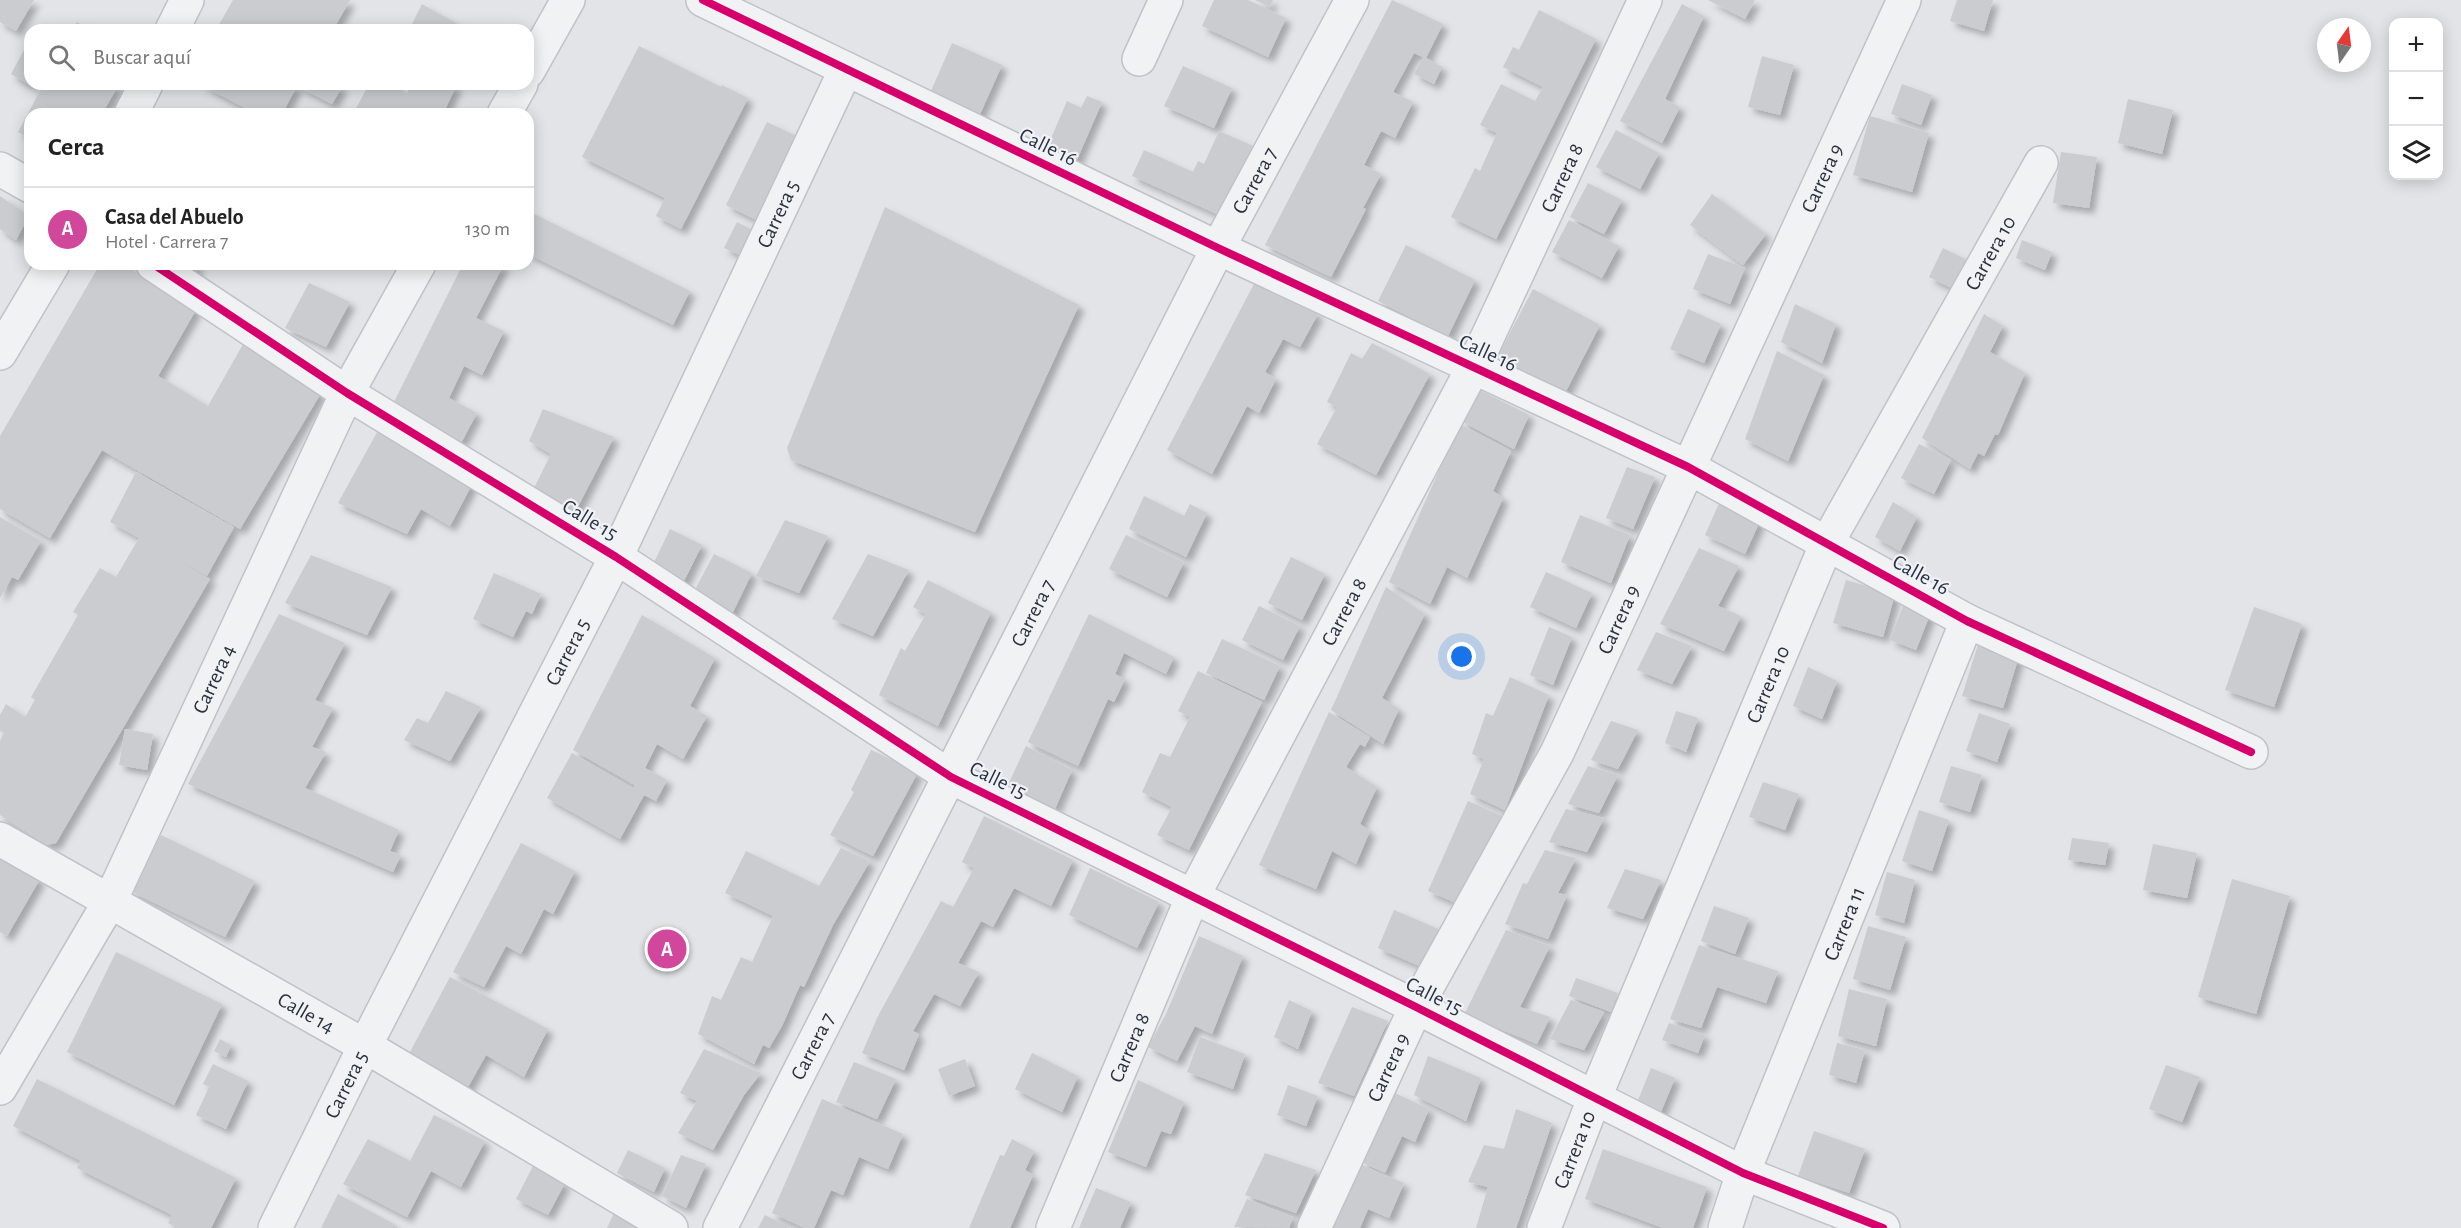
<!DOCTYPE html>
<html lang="es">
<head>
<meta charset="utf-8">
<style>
  body { margin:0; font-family:"Alegreya Sans",sans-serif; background:#f2f2f2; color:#222 }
  .controls { position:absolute; right:18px; top:18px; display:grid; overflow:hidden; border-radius:12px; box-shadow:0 3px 15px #0003 }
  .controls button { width:54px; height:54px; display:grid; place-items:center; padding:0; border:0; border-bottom:2px solid #e0e0e0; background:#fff; color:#222; font:30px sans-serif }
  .compass { position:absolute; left:2317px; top:18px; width:54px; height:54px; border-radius:50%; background:#fff; box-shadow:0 3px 15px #0003; rotate:14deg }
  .you { position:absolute; left:1462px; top:657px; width:21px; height:21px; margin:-15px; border:4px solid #fff; border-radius:50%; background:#1a73e8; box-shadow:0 0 0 9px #1a73e833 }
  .badge { display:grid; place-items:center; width:39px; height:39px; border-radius:50%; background:#6a707a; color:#fff; font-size:20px; font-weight:700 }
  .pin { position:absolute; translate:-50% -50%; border:3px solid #fff; box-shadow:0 2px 6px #0006 }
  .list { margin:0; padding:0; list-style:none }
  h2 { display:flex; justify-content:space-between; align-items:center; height:78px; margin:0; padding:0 24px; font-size:26px }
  h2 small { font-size:20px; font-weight:400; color:#767676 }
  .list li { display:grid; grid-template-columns:39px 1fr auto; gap:18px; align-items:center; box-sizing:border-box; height:84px; padding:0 24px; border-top:2px solid #e0e0e0 }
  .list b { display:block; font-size:22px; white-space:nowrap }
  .list p { margin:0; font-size:20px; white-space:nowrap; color:#767676 }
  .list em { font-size:20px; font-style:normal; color:#767676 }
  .icon { flex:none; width:33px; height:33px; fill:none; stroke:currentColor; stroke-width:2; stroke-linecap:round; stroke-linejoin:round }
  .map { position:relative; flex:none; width:2461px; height:1228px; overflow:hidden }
  .search { position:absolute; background:#fff; box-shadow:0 3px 15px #0003; left:24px; top:24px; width:510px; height:66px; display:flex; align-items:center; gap:15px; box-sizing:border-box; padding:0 21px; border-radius:18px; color:#767676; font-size:22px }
  .panel { position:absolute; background:#fff; box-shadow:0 3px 15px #0003; left:24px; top:108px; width:510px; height:162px; border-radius:18px }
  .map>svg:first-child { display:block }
  .building { fill:#cacccf; filter:url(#shadow) }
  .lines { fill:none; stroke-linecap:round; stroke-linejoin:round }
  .street-casing { stroke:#c0c2c5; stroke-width:36 }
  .street { stroke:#f1f2f3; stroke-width:33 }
  .cycleway-casing { stroke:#eff2f6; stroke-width:11 }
  .cycleway { stroke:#d6006c; stroke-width:8 }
  .labels { text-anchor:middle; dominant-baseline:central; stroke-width:4.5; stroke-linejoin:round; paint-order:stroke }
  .street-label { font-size:21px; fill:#293140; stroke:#eff2f6 }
</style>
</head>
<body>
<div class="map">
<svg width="2461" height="1228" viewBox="0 0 2461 1228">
  <defs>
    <filter id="shadow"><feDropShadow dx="5.5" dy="5.5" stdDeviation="3" flood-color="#0004"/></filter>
  </defs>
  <rect width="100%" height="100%" fill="#e2e4e7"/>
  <path class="building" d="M0,0H34L16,31L0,22Z
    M233,0H350L333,30H216Z
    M1214,0H1248L1286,18L1268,57L1202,26Z
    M1255,0H1273L1270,7Z
    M1392,0L1443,24L1426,58L1442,67L1434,84L1414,74L1423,57L1414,53L1393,92L1413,102L1395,138L1381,131L1364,165L1381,174L1363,208L1366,209L1331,277L1265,245Z
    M1708,0H1755L1745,19Z
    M1957,0H1993L1984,31L1950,21Z
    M422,4L468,30H409Z
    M1682,4L1704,16L1665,99L1680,107L1662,143L1620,121Z
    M1539,10L1596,39L1496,239L1451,217L1475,168L1480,171L1497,133L1480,125L1501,84L1535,101L1543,87L1503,67L1513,47L1519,50Z
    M77,22L90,30H73Z
    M30,39V84H119L102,114H30V139L18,132L40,91L11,74Z
    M952,43L1002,65L977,121L927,100Z
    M639,46L721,87L722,85L748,98L681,229L656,216L665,198L582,157Z
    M1762,56L1794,65L1780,115L1748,107Z
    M1183,66L1232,88L1214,128L1164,106Z
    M199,84H337L342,87L332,104L297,86L282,114H257Z
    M369,84H391L407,93L411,84H457L443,114H353Z
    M1902,84L1932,95L1921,125L1891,114Z
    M1087,96L1102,102L1076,162L1046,150L1067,101L1081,108Z
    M2128,99L2173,110L2162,154L2118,143Z
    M1870,116L1929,133L1912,192L1853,175Z
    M767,122L809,142L768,226L726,205Z
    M1616,130L1659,153L1640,189L1596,167Z
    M1219,131L1260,149L1228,219L1132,176L1144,150L1193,172L1198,161L1204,164Z
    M2061,152L2097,157L2089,208L2053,203Z
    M1588,183L1622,200L1604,234L1570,217Z
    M1712,194L1766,234L1743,265L1690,225Z
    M0,196L29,216L16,240L0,229Z
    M885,207L1079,305L975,532L791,460L787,448Z
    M528,211L690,291L673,325L528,254Z
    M1569,220L1619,246L1602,278L1552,252Z
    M737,222L760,234L748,259L724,248Z
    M2022,240L2052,252L2045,270L2016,258Z
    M1406,245L1475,280L1448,336L1378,301Z
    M1943,248L1971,262L1958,291L1929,277Z
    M1708,254L1745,268L1730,304L1693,289Z
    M100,264H122L197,308L158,376L180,389L208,406L246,339L321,393L240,529L102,450L50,538L0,509V436Z
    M171,264H199L192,277Z
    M463,264H504L476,318L504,331L482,375L464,366L449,398L477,413L461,443L391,408Z
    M1256,280L1318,314L1300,347L1283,339L1265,372L1276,379L1259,413L1247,406L1212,474L1167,450Z
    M309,283L350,302L326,347L285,328Z
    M1533,289L1600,325L1562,399L1493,365Z
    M1795,304L1836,324L1822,363L1781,342Z
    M1688,309L1721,324L1704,363L1670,349Z
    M1984,314L2003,326L1990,352L2025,373L1998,435L1995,434L1984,456L1978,453L1970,469L1922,438Z
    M1372,343L1430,374L1376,475L1317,444L1337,407L1327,402L1351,353L1362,359Z
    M1777,351L1824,375L1788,461L1745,439Z
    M1476,388L1529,415L1514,449L1461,421Z
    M543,409L614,437L572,518L532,492L551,454L529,441Z
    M1460,424L1511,451L1493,491L1503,498L1467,578L1447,567L1430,604L1389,582Z
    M381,425L475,479L450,526L421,509L407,534L338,503Z
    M1919,444L1951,460L1934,494L1901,478Z
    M1627,467L1655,477L1633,529L1606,518Z
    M136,472L234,527L207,576L175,558L210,579L56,843L47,845L0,815V741L4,733L0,731V715L6,704L25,717L35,700L31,697L78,615L73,612L100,568L116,577L139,538L110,522Z
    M1144,496L1184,516L1190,504L1207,513L1186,557L1129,529Z
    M1720,501L1761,519L1745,554L1705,535Z
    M1893,502L1917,517L1900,551L1875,537Z
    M1580,515L1630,535L1611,583L1561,562Z
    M0,517L41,541L18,580L12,577L0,598Z
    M785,520L828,536L799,593L756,576Z
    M670,529L702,545L679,591L648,575Z
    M1126,535L1184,562L1167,597L1109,569Z
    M1699,548L1739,566L1718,606L1741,616L1724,651L1660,624Z
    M714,554L752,573L730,618L691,597Z
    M868,554L909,570L873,636L832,619Z
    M311,555L392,587L367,635L285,603Z
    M1291,557L1325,574L1302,620L1268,603Z
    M1546,572L1592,593L1576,628L1530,607Z
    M494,573L541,594L532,614L526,611L513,637L473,619Z
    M928,580L991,612L938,726L879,695L901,648L905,651L926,614L913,607Z
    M1846,580L1895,594L1883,637L1833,623Z
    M1386,587L1425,614L1382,698L1399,709L1383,744L1331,710Z
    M1905,601L1931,612L1916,650L1890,640Z
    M1259,606L1300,626L1283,660L1242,640Z
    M2254,607L2302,624L2274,707L2225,690Z
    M279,614L345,643L315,700L333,708L312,747L326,752L305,788L399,830L390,851L401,855L393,872L188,784Z
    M1089,614L1174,657L1166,674L1124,653L1115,674L1125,679L1114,702L1108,699L1078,766L1028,742Z
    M642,615L715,658L690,706L707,716L683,759L657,744L645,768L667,780L656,801L644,795L620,839L547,798L572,753L634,789L635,785L573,750Z
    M1549,627L1572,637L1553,685L1530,675Z
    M1656,632L1692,646L1672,684L1637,670Z
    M1222,639L1280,666L1264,700L1206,673Z
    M1979,641L2020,653L2003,708L1962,696Z
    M1808,667L1837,681L1822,719L1793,706Z
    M1198,671L1262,702L1189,850L1157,835L1172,807L1142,792L1160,753L1170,757L1190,717L1178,711Z
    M1510,677L1549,695L1505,810L1470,794L1484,759L1472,754L1486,713L1493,716Z
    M446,691L481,707L450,761L404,740L417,718L428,723Z
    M1676,711L1698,718L1686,752L1665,743Z
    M1329,712L1370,737L1365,747L1360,744L1346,767L1377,787L1360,824L1370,831L1356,864L1332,851L1316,889L1259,865Z
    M1979,713L2010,724L1997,762L1966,751Z
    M1611,721L1638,730L1618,769L1591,760Z
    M125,729L153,734L147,770L119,765Z
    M1026,746L1072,770L1055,809L1008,785Z
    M871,750L918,772L873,856L830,835L854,792L851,790Z
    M1588,766L1618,775L1599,813L1568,804Z
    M1951,766L1982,775L1970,812L1939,802Z
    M1763,782L1799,794L1785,830L1749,817Z
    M1468,801L1502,816L1463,906L1428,891Z
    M1566,809L1604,818L1587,852L1549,842Z
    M1919,810L1949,820L1932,871L1902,861Z
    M984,816L1073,860L1051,906L1014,888L993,927L981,921L958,963L979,972L960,1006L934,994L913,1031L919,1034L904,1070L862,1053L878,1016L941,901L953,907L974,868L962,862Z
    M161,835L255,881L225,937L130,891Z
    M2072,838L2109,843L2105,865L2068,860Z
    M521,843L575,871L553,914L544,909L521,954L506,946L484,987L453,972Z
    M2153,844L2197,853L2187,898L2143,890Z
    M841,848L870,861L833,925L804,987L800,985L782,1026L769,1048L763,1045L754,1064L698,1034L712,996L721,1000L741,957L752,962L773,916L725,893L746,851L819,886Z
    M1545,850L1576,858L1558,893L1567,895L1548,939L1505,924L1523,883L1527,884Z
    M0,858L40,879L7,936L0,932Z
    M1090,868L1159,902L1137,948L1069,915Z
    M1625,869L1661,880L1643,919L1607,908Z
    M1887,872L1915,880L1904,923L1875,915Z
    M2232,879L2290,896L2256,1014L2198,997Z
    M1714,906L1749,918L1735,954L1701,941Z
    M1394,910L1441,930L1424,968L1378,948Z
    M1868,926L1906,937L1890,990L1853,979Z
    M1506,930L1550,946L1520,1007L1550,1017L1537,1044L1464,1015Z
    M1199,936L1243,956L1212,1034L1195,1026L1177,1061L1148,1047L1166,1014Z
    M1699,945L1778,971L1766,1003L1717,987L1701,1028L1670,1019Z
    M116,952L222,1004L174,1105L67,1052Z
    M450,977L548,1029L524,1077L486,1055L462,1098L403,1065Z
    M1576,978L1618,993L1611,1012L1569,996Z
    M1849,989L1887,999L1876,1046L1838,1036Z
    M1289,1000L1312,1011L1298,1049L1274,1037Z
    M1571,1000L1604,1012L1584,1050L1550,1039Z
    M1352,1007L1388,1021L1354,1096L1318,1083Z
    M1669,1023L1705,1035L1698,1053L1662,1040Z
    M1200,1037L1245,1054L1233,1089L1187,1072Z
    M220,1039L231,1045L226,1057L214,1051Z
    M1837,1043L1865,1050L1856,1083L1829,1075Z
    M704,1049L761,1073L744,1095L713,1150L678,1133L697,1101L680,1093Z
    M1032,1053L1078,1076L1062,1112L1015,1089Z
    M1428,1056L1481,1078L1466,1121L1414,1095Z
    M965,1059L975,1086L949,1096L938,1069Z
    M854,1062L896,1079L877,1119L836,1102Z
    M213,1064L248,1081L226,1129L196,1115L209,1087L203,1084Z
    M2166,1065L2200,1077L2182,1122L2149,1109Z
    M1651,1068L1675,1078L1658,1119L1634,1110Z
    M37,1079L236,1178L211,1228H178L168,1223L172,1215L77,1168L81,1161L13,1126Z
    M1138,1080L1184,1102L1171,1134L1161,1131L1146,1167L1108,1152Z
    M1288,1085L1318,1096L1306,1126L1277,1115Z
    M1395,1093L1429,1109L1415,1142L1402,1136L1385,1173L1361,1162Z
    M822,1099L903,1134L888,1169L859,1157L843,1195L831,1190L814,1228H805L772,1213Z
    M1516,1109L1552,1123L1546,1141L1516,1228H1476L1488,1187L1468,1182L1484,1145L1504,1149Z
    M434,1115L485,1141L461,1187L431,1171L407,1217L343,1184L368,1139L410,1161Z
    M1814,1131L1865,1149L1849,1193L1798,1176Z
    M1012,1139L1034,1151L1025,1170L1033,1175L1010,1228H969L1000,1155L1004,1156Z
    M1603,1149L1707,1187L1693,1228H1663L1585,1199Z
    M628,1150L665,1168L654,1192L617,1173Z
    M1265,1153L1316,1170L1296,1213L1245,1195Z
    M681,1155L706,1164L686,1208L662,1196Z
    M1360,1164L1404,1183L1389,1218L1368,1209L1360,1228H1332Z
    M533,1166L565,1183L548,1215L516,1199Z
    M1096,1188L1131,1202L1120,1228H1079Z
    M338,1194L394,1224L392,1228H321Z
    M1247,1199L1293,1217L1289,1228L1234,1227Z
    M615,1211L647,1228H607Z
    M765,1215L791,1228H758Z"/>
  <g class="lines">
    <defs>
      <g id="street">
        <path d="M703,0L1218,248L1688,467L1967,621L2251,752"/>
        <path d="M172,30L187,0"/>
        <path d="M1139,59L1166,0"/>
        <path d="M528,71L568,0"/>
        <path d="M131,114L146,84"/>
        <path d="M504,114L521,84"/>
        <path d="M0,169L30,186"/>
        <path d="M153,264L347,393L616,557L951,777L1416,1007L1743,1173L1883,1228"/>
        <path d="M0,353L53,264"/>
        <path id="s1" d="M0,839L365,1046L671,1228"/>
        <path id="s2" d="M0,1088L110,901L347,393L419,264"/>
        <path id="s3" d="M275,1228L365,1046L616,557L846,69"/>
        <path id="s4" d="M720,1228L1218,248L1352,0"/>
        <path id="s5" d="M1053,1228L1193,896L1474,366L1645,0"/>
        <path id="s6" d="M1314,1228L1416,1007L1557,753L1904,0"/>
        <path id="s7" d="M1544,1228L1594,1099L1827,543L2041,163"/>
        <path id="s8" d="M1725,1228L1743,1173L1967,621"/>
      </g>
    </defs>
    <use href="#street" class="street-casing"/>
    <use href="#street" class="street"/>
    <defs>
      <path id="cycleway" d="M703,0L1218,248L1688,467L1967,621L2251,752
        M153,264L347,393L616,557L951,777L1416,1007L1743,1173L1883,1228"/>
    </defs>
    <use href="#cycleway" class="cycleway-casing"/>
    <use href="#cycleway" class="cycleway"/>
  </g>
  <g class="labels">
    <g class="street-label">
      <text transform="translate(1048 147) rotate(26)">Calle 16</text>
      <text stroke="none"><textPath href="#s6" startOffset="1167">Carrera 9</textPath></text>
      <text stroke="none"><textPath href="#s5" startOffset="1168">Carrera 8</textPath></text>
      <text stroke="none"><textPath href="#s4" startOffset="1176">Carrera 7</textPath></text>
      <text stroke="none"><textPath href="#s3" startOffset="1132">Carrera 5</textPath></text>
      <text stroke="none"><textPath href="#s7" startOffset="1074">Carrera 10</textPath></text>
      <text transform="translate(1488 353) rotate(25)">Calle 16</text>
      <text transform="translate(590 520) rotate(31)">Calle 15</text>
      <text transform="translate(1921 575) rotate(29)">Calle 16</text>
      <text stroke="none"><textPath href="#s5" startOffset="682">Carrera 8</textPath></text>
      <text stroke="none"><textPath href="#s4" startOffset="690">Carrera 7</textPath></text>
      <text stroke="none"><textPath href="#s6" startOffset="681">Carrera 9</textPath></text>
      <text stroke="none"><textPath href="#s3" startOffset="646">Carrera 5</textPath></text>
      <text stroke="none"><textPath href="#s2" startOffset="462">Carrera 4</textPath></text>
      <text stroke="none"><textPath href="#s7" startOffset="588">Carrera 10</textPath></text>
      <text transform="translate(998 780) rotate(26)">Calle 15</text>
      <text stroke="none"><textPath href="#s8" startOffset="327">Carrera 11</textPath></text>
      <text transform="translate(1434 996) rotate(27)">Calle 15</text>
      <text stroke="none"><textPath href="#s1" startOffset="352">Calle 14</textPath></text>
      <text stroke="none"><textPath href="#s4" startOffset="204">Carrera 7</textPath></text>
      <text stroke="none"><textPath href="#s5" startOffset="196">Carrera 8</textPath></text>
      <text stroke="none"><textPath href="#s6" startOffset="177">Carrera 9</textPath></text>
      <text stroke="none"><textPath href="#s3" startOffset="160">Carrera 5</textPath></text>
      <text stroke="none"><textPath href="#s7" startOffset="84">Carrera 10</textPath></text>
    </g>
  </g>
</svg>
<div class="controls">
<button>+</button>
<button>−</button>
<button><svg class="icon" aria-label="layers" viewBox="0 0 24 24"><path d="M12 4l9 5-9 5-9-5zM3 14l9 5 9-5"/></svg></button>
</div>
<svg class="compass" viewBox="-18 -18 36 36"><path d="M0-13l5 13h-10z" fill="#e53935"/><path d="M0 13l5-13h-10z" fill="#767676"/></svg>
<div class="you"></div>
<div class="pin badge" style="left:667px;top:949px;background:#d1479c">A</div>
<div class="search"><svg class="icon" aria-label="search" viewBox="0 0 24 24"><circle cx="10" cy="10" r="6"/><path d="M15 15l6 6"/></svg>Buscar aquí</div>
<section class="panel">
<h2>Cerca<small></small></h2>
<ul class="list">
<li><span class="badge" style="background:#d1479c">A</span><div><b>Casa del Abuelo</b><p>Hotel · Carrera 7</p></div><em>130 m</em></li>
</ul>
</section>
</div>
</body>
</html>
